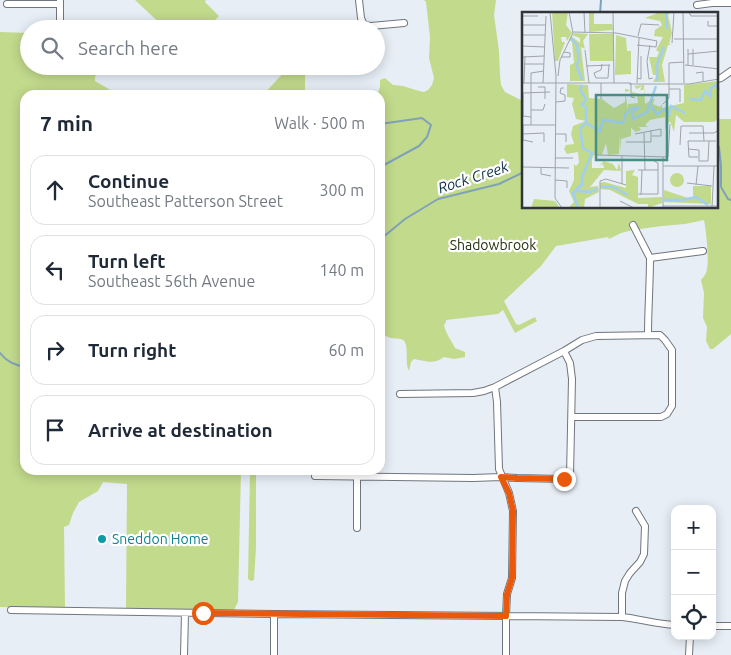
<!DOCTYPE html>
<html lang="en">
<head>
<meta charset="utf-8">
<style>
  body { margin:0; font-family:Ubuntu,sans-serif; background:#f6f6f7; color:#1f2937 }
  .controls { position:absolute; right:15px; bottom:15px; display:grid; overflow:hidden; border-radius:10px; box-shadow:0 2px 12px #0003 }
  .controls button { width:45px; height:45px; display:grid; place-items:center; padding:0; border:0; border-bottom:1px solid #e0e1e3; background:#fff; color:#1f2937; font:25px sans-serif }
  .stop { position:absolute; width:15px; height:15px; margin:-11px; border:4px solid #ea580c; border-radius:50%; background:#fff }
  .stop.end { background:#ea580c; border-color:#fff; box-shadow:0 1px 5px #0008 }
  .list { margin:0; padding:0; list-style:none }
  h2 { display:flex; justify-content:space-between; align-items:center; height:65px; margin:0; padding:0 20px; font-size:21px }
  h2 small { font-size:16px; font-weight:400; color:#747a83 }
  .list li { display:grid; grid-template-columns:32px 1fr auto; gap:15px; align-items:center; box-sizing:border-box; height:70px; margin:0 10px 10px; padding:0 10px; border:1px solid #e0e1e3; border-radius:15px }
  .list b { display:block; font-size:19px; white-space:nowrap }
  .list p { margin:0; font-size:16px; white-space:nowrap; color:#747a83 }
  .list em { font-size:16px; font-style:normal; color:#747a83 }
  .icon { flex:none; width:28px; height:28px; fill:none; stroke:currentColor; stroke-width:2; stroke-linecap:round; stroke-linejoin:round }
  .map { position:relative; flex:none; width:731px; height:655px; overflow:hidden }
  .search { position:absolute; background:#fff; box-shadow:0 2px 12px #0003; left:20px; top:20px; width:365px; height:55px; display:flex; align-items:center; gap:12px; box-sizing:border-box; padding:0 18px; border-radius:28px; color:#747a83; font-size:19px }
  .panel { position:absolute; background:#fff; box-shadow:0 2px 12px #0003; left:20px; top:90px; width:365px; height:385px; border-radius:15px }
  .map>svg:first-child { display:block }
  .green { fill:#c2da8c }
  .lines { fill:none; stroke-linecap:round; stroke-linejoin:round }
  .stream { stroke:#80a1ba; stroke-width:2 }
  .minor-casing { stroke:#70767d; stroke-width:8 }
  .minor { stroke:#fff; stroke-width:6 }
  .route { stroke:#ea580c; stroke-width:6 }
  .culture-dot { fill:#0f9aa8; stroke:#fff; stroke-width:2 }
  .labels { text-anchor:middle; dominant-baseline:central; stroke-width:4.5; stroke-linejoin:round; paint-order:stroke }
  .park-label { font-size:14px; fill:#252f0a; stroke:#fff }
  .culture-label { font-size:14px; fill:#0d838f; stroke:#fff; text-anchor:start }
  .water-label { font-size:15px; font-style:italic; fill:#0d2f47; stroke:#fff }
  .inset-river { fill:none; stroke:#a1cff2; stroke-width:2.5 }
  .inset-road { fill:none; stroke:#9fa4aa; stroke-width:1 }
  .view { fill:#498e85; fill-opacity:0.15; stroke:#498e85; stroke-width:2.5 }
  .inset-edge { fill:none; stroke:#323538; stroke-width:2.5 }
</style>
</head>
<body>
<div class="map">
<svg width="731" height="655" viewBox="0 0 731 655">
  <rect width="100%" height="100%" fill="#e7eef6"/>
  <path class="green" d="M135,0H206L205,2L219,16L206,29H166Z
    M424,0H496L494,15L499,51L500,75L501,85L505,92L523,101L524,208H717V119H731V334L713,349H710L706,341L707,327L703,318L704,293L701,280C702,278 705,276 706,273C710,263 706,231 704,220L685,224L662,226L633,230L621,233L609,239L608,237L556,246L541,266L504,301L516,324L519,325L535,317L537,321L515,333L503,310L498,314L446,320V322L444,325C446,334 451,340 455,348L465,352V357L454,359L444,357C433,365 427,361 414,359L411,362L409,371C404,363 410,345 403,340C400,338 395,339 391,338C387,337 384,335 380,333V95H377L380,87V80L385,78L393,85L403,86L419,91L424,92L428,90L432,85L434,78L429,58L430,37L426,2Z
    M0,32L29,33V66H101L95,77V81L119,95H25V470H241L238,602L234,610L126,608L127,484L103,482L98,491L79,502L73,513L69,525L64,527L65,608L0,607Z
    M300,66H307L305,73V95H263L286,70L300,74Z
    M250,470H256V547L254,580L251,581L248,579Z"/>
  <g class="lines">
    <path class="stream" d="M600,14L601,0
      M380,124L422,118L431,125L427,137L419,146L384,165L380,170
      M717,145L719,147L721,165V187L728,199L731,200
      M380,238H382L405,219L438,199L499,184L524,172
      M0,353C7,362 15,365 25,367"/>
    <defs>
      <path id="minor" d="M359,0L361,18L364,25L371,26L404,23
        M60,1V29
        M7,4H60
        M697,5L712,3H731
        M717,79L721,78L731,71
        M633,225L650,258L703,251
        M648,335C648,309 650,284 650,258
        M495,387L497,402L499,469L509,493L513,511L512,578L507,594L506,616V655
        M400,394L473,393L484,391L495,387L564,351L582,340L596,336L660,335L665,340L672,350V406L667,414L661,417H572
        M315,476L473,478L501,477L517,478L564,479L570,476L572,379L570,363L564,351
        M357,528V478
        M11,610L274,614L622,617C640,619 656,624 675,625
        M274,614V655
        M622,617V593L625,581L630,573L640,562L644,554L645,526L636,511
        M712,626H731
        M184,655L185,613
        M689,655L690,636"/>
    </defs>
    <use href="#minor" class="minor-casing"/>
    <use href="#minor" class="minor"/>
  </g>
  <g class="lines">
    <path class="route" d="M203,613L506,616L507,594L512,578L513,511L509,493L501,477L517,478L564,479"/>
  </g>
  <circle class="culture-dot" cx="102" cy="539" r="5"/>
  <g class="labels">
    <g class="park-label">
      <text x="493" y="245">Shadowbrook</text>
    </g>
    <g class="culture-label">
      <text x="112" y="539">Sneddon Home</text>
    </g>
    <g class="water-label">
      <text transform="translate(473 177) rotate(-18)">Rock Creek</text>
    </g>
  </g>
  <g transform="translate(522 12)">
    <rect width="196" height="196" fill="#e7eef6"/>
    <path d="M30,0H46L44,13L50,21L45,29L44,25H39L40,30H43L36,49H33ZM138,0H149L146,3L150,21L147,32L150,33H146L140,53L143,70H131L135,63H131L127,45H135L137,40L134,38L141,25L132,24L133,18L140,13L138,9L123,6ZM67,1H72V12H90L91,18L67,20ZM53,21L66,22L61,29L63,37L59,35L63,69H48V53L52,51L50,30L47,28L49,24L58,31V26L50,23ZM67,22H92L91,49H68ZM94,23L104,26L105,39H109V62L93,63ZM196,69V107L192,110H162L154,103L152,120L148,109L143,118V105L128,108L123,113L126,115H117L119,118L114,120L109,116V124L99,127L98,140L97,123V142L86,143L84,131L80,143H72L70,147V156H82L81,152L77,154L82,149L91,152L95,158L97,151L99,159L82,158L68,175L76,174L77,180L63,187L62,196H46L52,190L47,179L52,168V152L54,154L57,151L56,140L45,142L42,137L44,133L52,132L49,122L51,114L64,109L54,107L50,92L52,86L45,85V72L66,73L67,86L80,87L92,96L103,90V77H105L108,79L103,80L106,97V92L116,91L115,84L110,85V80L122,83V76L121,78H118L120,74L115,77L112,74L122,73L123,92L133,86L131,92L138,95L140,92V96L162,91V73ZM113,158L110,163L116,165V186L140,185V191L126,196V192H116L88,178L78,177V171L82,170L104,176V159ZM148 168a7 7 0 1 1 14 0a7 7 0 1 1-14 0ZM171,174H189V192L142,190V178L166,186L171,185ZM12,187L33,189L38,196H9Z" fill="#c2da8c"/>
    <path class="inset-river" d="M144,0L145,17M49,26L55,33L57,49L54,52L60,68M135,69V53L142,35M60,73L58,78L64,87L60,93L64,95V111M168,87L179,88L183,79L188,84L189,76L194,73L197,78M129,94L135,102L143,97L147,103L149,94L163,101M64,111L78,119L81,108L101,111L104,101L110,96H116L110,101L111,107L125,100L134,74M80,175H91L106,183M55,179L69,180L76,176M142,188H159M160,188L174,185L186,193M56,196L51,181L60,172V165L70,141L61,136L58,117L63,111"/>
    <path class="inset-road" d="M28,0L34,64L33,186L40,196M62,0L63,21M91,0L92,71M161,0L162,71M167,0L169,4H197M0,4H16M186,9V14H197M0,13H24M51,20L94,21M94,21L135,29L134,35L115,33M0,23H23M116,24L119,12L137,13M152,27H197M150,31L152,0M128,33L125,49L127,67L131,66M0,34L23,35M166,37V53M63,38L67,71M166,42L197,39M0,45L22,44M39,45H48V41L42,40M2,52H22M80,52L79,58L72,61L74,66H86L87,53M163,53L197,57M171,53V37M64,54L88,53M174,61L181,60V69M36,64L38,48L51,21L47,0M115,66L119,67V44M0,71H109M2,71L3,44M21,71L24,4M79,71V87M109,71V85L113,86M115,71L117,26M107,72H167L197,67M16,75H23V87M147,77H158V90M34,90L43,89V83L38,81L39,76H42M141,92L147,86V51L162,50M9,98H21L23,92M9,105L1,104V81L28,80M0,113H33M1,113V128L11,130M9,113V61L22,59M122,121L123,158M167,121H192L197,118M1,122L22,121V130M33,122H44V130M113,122L139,117V124H130M104,130H129V118M158,133L159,114H181L182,129M166,137L177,138V149H186L187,129M75,143L146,145L148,112M176,145H167L166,129H194M33,146H51M141,154H197M0,155L47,156M19,155V162L29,164M116,158H136M33,168L45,169V176M165,171L190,174M100,172V144M174,173L176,154M116,182H136V151L132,149M119,183L120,158M98,189L112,196M141,194H197M78,196V169L84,167L104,173M141,196V145M190,196L192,154"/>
    <path class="view" d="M74,83H145V148H74Z"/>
    <rect width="196" height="196" class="inset-edge"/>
  </g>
</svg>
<div class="controls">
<button>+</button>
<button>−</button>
<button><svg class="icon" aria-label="locate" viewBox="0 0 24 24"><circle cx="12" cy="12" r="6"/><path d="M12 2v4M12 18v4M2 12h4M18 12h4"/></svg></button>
</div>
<div class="stop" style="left:203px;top:613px"></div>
<div class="stop end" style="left:564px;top:479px"></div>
<div class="search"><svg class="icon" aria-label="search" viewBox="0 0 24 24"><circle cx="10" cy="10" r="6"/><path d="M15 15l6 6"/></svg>Search here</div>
<section class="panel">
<h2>7 min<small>Walk · 500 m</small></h2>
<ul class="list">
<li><svg class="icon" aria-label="ahead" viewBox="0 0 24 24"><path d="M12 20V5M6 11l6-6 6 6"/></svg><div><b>Continue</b><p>Southeast Patterson Street</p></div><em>300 m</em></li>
<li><svg class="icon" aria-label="left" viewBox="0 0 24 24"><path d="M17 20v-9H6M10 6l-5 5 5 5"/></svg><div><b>Turn left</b><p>Southeast 56th Avenue</p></div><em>140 m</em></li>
<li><svg class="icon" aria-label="right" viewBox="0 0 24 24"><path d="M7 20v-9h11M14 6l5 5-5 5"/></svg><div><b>Turn right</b></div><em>60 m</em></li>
<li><svg class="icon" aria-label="arrive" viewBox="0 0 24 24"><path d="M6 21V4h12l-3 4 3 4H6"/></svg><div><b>Arrive at destination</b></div></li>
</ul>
</section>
</div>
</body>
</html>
